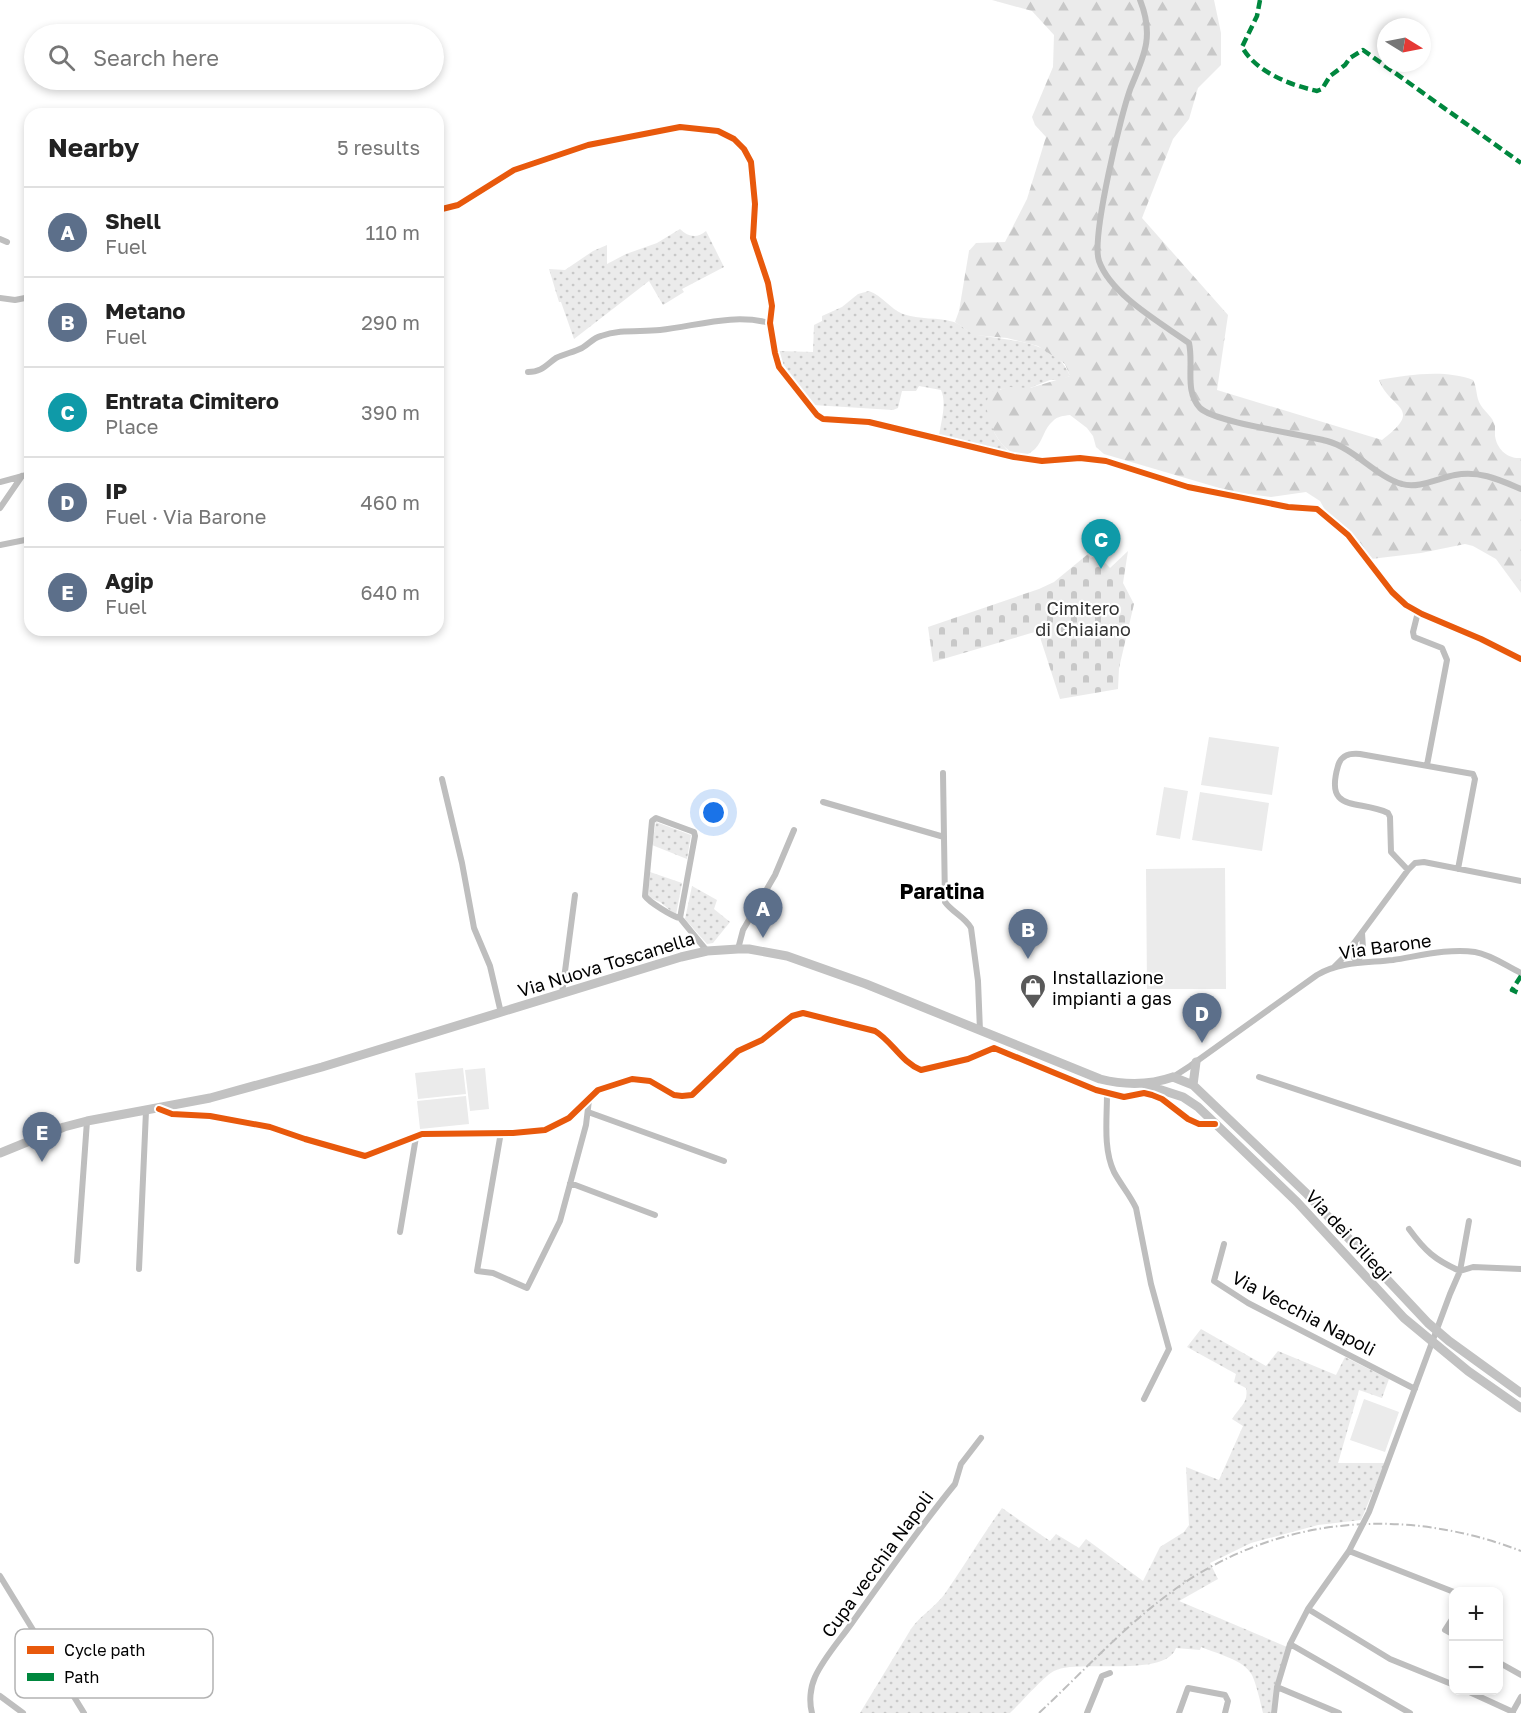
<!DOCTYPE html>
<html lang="en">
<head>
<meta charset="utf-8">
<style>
  body { margin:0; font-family:"Golos Text",sans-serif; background:#f2f2f2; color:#222 }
  .controls { position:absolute; right:18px; bottom:18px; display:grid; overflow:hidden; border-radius:12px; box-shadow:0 3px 9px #0003 }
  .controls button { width:54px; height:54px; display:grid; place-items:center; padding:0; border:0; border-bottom:2px solid #e0e0e0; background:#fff; color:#222; font:30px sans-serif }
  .compass { position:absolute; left:1377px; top:18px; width:54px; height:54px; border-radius:50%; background:#fff; box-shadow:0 3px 9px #0003; rotate:100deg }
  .you { position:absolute; left:714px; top:813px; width:21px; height:21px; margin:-15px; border:4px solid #fff; border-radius:50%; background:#1a73e8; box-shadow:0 0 0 9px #1a73e833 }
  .badge { display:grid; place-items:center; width:39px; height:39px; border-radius:50%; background:#0f766e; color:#fff; font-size:20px; font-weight:700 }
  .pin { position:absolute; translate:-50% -50px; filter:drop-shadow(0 2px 3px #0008) }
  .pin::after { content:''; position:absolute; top:32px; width:21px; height:18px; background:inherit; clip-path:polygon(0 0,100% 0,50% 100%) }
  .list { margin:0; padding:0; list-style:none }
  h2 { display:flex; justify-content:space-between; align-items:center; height:78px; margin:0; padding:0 24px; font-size:26px }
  h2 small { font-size:20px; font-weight:400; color:#767676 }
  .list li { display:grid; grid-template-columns:39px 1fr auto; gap:18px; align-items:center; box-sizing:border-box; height:90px; padding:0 24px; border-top:2px solid #e0e0e0 }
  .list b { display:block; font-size:22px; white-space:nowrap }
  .list p { margin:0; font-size:20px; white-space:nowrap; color:#767676 }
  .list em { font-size:20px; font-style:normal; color:#767676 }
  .icon { flex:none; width:33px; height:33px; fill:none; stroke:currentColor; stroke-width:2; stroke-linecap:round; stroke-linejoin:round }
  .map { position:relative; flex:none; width:1521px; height:1713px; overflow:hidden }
  .search { position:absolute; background:#fff; box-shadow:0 3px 9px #0003; left:24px; top:24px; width:420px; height:66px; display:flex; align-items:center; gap:15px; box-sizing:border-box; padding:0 21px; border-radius:33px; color:#767676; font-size:22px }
  .panel { position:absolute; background:#fff; box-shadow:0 3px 9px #0003; left:24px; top:108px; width:420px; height:528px; border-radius:18px }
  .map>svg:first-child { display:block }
  .grass { fill:url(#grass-dots) }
  .forest { fill:url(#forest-firs) }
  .cemetery { fill:url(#cemetery-stones) }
  .green { fill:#ebebeb }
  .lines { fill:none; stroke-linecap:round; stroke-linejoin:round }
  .minor { stroke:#bebebe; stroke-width:6 }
  .secondary { stroke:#c2c2c2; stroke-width:9 }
  .rail { stroke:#bebebe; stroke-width:2; stroke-dasharray:9 3 1.5 3; stroke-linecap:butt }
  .quiet { stroke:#00873e; stroke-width:4.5; stroke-dasharray:9 4.5; stroke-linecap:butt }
  .cycleway-casing { stroke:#fff; stroke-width:10 }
  .cycleway { stroke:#e8590c; stroke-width:6 }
  .labels { text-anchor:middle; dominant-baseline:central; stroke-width:4.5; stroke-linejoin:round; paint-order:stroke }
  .park-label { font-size:18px; fill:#313131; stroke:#fff }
  .street-label { font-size:18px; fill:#000; stroke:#fff }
  .poi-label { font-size:18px; fill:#000; stroke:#fff; text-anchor:start }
  .quarter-label { font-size:21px; font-weight:bold; fill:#000; stroke:#fff }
  .key { fill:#fff; stroke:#b2b2b2; stroke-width:1.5 }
  .key-label { font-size:16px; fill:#000 }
</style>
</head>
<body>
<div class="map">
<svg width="1521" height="1713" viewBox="0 0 1521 1713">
  <defs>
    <pattern id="grass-dots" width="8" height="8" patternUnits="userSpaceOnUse" patternTransform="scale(1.5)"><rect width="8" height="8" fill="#ebebeb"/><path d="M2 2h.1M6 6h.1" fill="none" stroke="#c8c8c8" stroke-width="1.8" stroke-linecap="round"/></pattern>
    <pattern id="forest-firs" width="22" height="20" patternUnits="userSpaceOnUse" patternTransform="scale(1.5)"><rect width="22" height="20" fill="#ebebeb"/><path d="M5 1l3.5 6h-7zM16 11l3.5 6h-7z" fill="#c8c8c8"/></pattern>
    <pattern id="cemetery-stones" width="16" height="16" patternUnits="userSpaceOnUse" patternTransform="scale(1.5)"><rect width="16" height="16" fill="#ebebeb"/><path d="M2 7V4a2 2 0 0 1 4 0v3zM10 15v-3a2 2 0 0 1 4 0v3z" fill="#c8c8c8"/></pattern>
  </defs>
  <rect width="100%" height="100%" fill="#fff"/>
  <path class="grass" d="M680,229C688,237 697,239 706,231L724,267L682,289L684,292L663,305L649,281L574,339L561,302H559L549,269L565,270L593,251L607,245V264L626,254L657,243Z
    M869,291C883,296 890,309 903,314C919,320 938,317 954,322C962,325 969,333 978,335C1010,341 1056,340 1070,376L1060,380H1050L1030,388L1000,389C991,422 985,427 1010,453L939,436C941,422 947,403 941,390L919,386L916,391H902L898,408L893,410L813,405C799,396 783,367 778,351L813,352L814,325L822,321V316L842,307L858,294Z
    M656,822L691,835L687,859L652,845Z
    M650,872L682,883L676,915L660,902L648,897Z
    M692,886L717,900L714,909L730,922L713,943L707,944L685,919Z
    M1201,1329L1266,1366L1278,1351L1336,1375L1345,1357L1389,1379L1382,1398L1359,1390L1338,1463H1385L1361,1520L1318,1525L1251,1543L1210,1563L1218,1579L1179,1601L1287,1647L1276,1681L1271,1713H1263C1260,1701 1257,1686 1252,1675C1243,1659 1217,1654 1201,1647L1200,1650L1176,1648C1165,1679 1077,1658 1054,1671C1044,1676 1020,1704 1010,1713H860L911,1629C921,1615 934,1608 944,1595C964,1566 982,1536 1002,1508L1050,1541L1056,1534L1079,1548L1086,1539L1143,1581L1160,1547L1184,1532L1189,1525L1186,1467L1219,1480L1243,1426L1232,1419C1239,1407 1249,1403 1246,1388L1234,1382L1236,1374L1187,1347Z"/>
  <path class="forest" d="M992,0H1214L1221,33V65L1198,88L1189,119L1173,139L1142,218L1228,315L1217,390L1382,440C1426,407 1389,409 1379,380C1408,375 1444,369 1473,380C1477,387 1476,395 1479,402C1483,411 1493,416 1495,426C1495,427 1495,435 1495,436C1497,449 1507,459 1521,458V593L1496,559L1473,546L1465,544L1421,553L1371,559L1351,533L1325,510L1320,501L1306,492L1271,497L1233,492L1104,454L1096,447L1093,436L1087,428L1070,415C1063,416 1058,416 1053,421C1044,428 1043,441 1035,449C1016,467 996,441 991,424C987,412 984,405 990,392L1010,387L1030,388L1070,376L1065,364L1038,346L1007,338L974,335L955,322L959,311L969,251L976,243L1005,242L1027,199L1046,137L1035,125L1032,117L1053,67L1054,35L1032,11Z"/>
  <path class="cemetery" d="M1128,551L1123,583L1134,604L1119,668L1118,689L1060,699L1038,631L933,662L928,627L1039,589L1054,582L1088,554L1091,558L1097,554L1110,568Z"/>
  <path class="green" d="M1209,737L1279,747L1272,795L1201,785Z
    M1164,787L1188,791L1180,839L1156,835Z
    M1200,792L1269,803L1262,851L1192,840Z
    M1225,868L1226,989H1147L1146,869Z
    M463,1068L466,1094L418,1099L415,1073Z
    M485,1068L489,1109L470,1111L465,1070Z
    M466,1096L469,1124L420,1129L417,1101Z
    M1364,1399L1399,1412L1385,1452L1350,1440Z"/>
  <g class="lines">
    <path class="minor" d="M1140,0C1154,35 1145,54 1131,87C1121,113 1091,238 1099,261C1111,295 1161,323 1189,343C1194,365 1184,391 1200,408C1216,423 1301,434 1327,441C1354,448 1378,478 1402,484C1418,489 1439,478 1455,475C1479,470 1500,480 1521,489
      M438,210L458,205L514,170L588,145L680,127L718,131L734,139L744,149L751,162L755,204L753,238L768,283L772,306L770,323L775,353L779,367L817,415L823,419L869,422L1014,457L1042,461L1080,458L1106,461L1188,487L1288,507L1317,509L1348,535L1392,592L1406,605L1422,614L1481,639L1521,659
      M0,239L7,242
      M0,298L15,300L30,297
      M528,372C542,372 546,365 556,358C564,354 574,352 582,348C589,344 593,338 601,336C620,329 640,332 660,330C697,326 732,313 770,323
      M0,482L30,474
      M0,508L22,476
      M0,545L30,539
      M1418,612L1413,632L1414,637L1442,648L1447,660L1427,765
      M943,773L945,902C952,912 965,917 971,928L978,981L980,1031
      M442,779L462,863L474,928L490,966L501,1013
      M823,802L944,837
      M656,818L694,832L695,836L680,918C673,917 649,902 645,896L652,821Z
      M1408,870L1391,852L1390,817L1388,813C1359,799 1324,814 1338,766C1341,755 1349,753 1360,754L1473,774L1475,779L1458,869
      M680,918L707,951
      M1355,943L1354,958L1358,962
      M738,949L743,930L775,875L794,830
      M1358,962L1363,948L1362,933
      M1333,968L1343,958L1408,870L1415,863L1424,862L1521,881
      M562,994L575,895
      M1173,1077L1190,1066L1317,975C1341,961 1367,963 1393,960C1419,956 1449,948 1475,952C1492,955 1506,966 1521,973
      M1259,1077L1521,1164
      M1107,1094C1107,1119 1103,1149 1114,1172C1121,1185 1130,1195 1136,1208L1151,1284L1169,1349L1144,1399
      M159,1109L172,1114L210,1116L270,1127L305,1139L365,1156L422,1134L513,1133L545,1130L569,1118L598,1090L632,1079L650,1081L674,1095L682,1096L692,1095L738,1051L762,1040L792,1016L803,1013L875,1031C892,1041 901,1062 921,1070L968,1059L994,1048L1096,1090L1124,1097L1144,1093L1152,1095L1162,1099L1188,1119L1199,1124H1215
      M588,1112L724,1161
      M501,1132L477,1271L493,1273L527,1288L560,1221L586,1125L589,1100
      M570,1183L655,1215
      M1409,1229C1425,1251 1435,1260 1460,1271L1473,1267L1521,1269
      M400,1232L416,1137
      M1224,1244L1214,1281L1248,1303L1415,1389
      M77,1261L87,1121
      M139,1269L146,1111
      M1349,1551L1454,1592
      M0,1576L84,1713
      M1308,1609L1390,1659L1454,1685
      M1454,1616L1445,1630L1454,1635
      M1290,1644L1410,1713
      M1498,1662L1521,1675
      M1277,1687L1339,1713
      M1465,1690L1513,1712
      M0,1696L23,1713
      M812,1713C809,1702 810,1688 815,1677C824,1657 841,1639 854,1620C887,1574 919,1528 955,1484L961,1464L981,1438
      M1087,1713L1102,1676L1110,1673
      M1179,1713L1188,1688L1225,1695L1228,1701L1225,1713
      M1274,1713L1277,1687L1290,1644L1308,1609L1349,1551L1369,1512L1450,1294L1460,1271L1469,1221
      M1512,1713L1521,1697"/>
    <path class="secondary" d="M1173,1077L1193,1085L1306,1193L1428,1323L1449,1341L1521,1393
      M1146,1085L1183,1097L1198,1107L1297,1202L1404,1318L1468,1371L1521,1408
      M1193,1085L1196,1062
      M0,1153L64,1127L87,1121L210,1098L322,1067L681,957L707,951L738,949H749L787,956L866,984L1100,1079C1124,1085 1150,1085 1173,1077"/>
    <path class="rail" d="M1039,1713C1085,1670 1129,1621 1181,1585C1284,1515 1407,1507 1521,1551"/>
    <path class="quiet" d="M1260,0L1257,16L1242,47C1256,72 1290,85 1317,91L1322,89L1330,76L1345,65L1350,58L1363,50L1521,163
      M1521,976L1512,990L1521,994"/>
    <defs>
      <path id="cycleway" d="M438,210L458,205L514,170L588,145L680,127L718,131L734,139L744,149L751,162L755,204L753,238L768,283L772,306L770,323L775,353L779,367L817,415L823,419L869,422L1014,457L1042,461L1080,458L1106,461L1188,487L1288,507L1317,509L1348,535L1392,592L1406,605L1422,614L1481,639L1521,659
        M159,1109L172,1114L210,1116L270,1127L305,1139L365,1156L422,1134L513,1133L545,1130L569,1118L598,1090L632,1079L650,1081L674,1095L682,1096L692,1095L738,1051L762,1040L792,1016L803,1013L875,1031C892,1041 901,1062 921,1070L968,1059L994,1048L1096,1090L1124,1097L1144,1093L1152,1095L1162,1099L1188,1119L1199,1124H1215"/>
    </defs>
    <use href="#cycleway" class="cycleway-casing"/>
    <use href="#cycleway" class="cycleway"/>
  </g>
  <defs>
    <symbol id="shop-pin" viewBox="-11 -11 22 30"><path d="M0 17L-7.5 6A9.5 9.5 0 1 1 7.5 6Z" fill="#595959" stroke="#fff"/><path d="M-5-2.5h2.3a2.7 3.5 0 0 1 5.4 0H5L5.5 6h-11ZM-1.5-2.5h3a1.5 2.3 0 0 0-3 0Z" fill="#fff"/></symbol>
  </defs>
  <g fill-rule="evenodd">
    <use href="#shop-pin" x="1018" y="972" width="30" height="40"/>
  </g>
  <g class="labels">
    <g class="park-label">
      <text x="1083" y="608">Cimitero<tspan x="1083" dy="21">di Chiaiano</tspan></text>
    </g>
    <g class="street-label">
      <text transform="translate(1385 946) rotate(-8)">Via Barone</text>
      <text transform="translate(606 964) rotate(-17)">Via Nuova Toscanella</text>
      <text transform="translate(1349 1235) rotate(47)">Via dei Ciliegi</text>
      <text transform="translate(1304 1313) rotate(28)">Via Vecchia Napoli</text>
      <text transform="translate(877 1564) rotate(-54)">Cupa vecchia Napoli</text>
    </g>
    <g class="poi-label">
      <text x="1052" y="977">Installazione<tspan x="1052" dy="21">impianti a gas</tspan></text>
    </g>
    <g class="quarter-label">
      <text x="942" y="891">Paratina</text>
    </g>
  </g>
  <rect x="15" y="1629" width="198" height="69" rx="9" class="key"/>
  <rect x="27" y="1646" width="27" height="8" fill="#e8590c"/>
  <rect x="27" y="1673" width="27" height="8" fill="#00873e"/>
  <g class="key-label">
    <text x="64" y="1656">Cycle path</text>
    <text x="64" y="1683">Path</text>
  </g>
</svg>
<div class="controls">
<button>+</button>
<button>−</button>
</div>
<svg class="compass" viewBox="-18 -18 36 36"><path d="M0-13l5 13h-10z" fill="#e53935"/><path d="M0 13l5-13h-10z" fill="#767676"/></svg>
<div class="you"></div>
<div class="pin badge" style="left:763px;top:938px;background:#5c6f8a">A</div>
<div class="pin badge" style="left:1028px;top:959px;background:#5c6f8a">B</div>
<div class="pin badge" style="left:1101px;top:569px;background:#0f9aa8">C</div>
<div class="pin badge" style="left:1202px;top:1043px;background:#5c6f8a">D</div>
<div class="pin badge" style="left:42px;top:1162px;background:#5c6f8a">E</div>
<div class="search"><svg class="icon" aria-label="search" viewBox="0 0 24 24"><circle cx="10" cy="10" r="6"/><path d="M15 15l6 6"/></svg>Search here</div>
<section class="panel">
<h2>Nearby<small>5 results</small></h2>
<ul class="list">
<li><span class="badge" style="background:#5c6f8a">A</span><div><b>Shell</b><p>Fuel</p></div><em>110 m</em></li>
<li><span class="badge" style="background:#5c6f8a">B</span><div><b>Metano</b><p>Fuel</p></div><em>290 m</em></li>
<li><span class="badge" style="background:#0f9aa8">C</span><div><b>Entrata Cimitero</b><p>Place</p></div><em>390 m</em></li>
<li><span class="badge" style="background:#5c6f8a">D</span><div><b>IP</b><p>Fuel · Via Barone</p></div><em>460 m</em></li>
<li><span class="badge" style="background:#5c6f8a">E</span><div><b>Agip</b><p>Fuel</p></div><em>640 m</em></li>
</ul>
</section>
</div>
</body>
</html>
